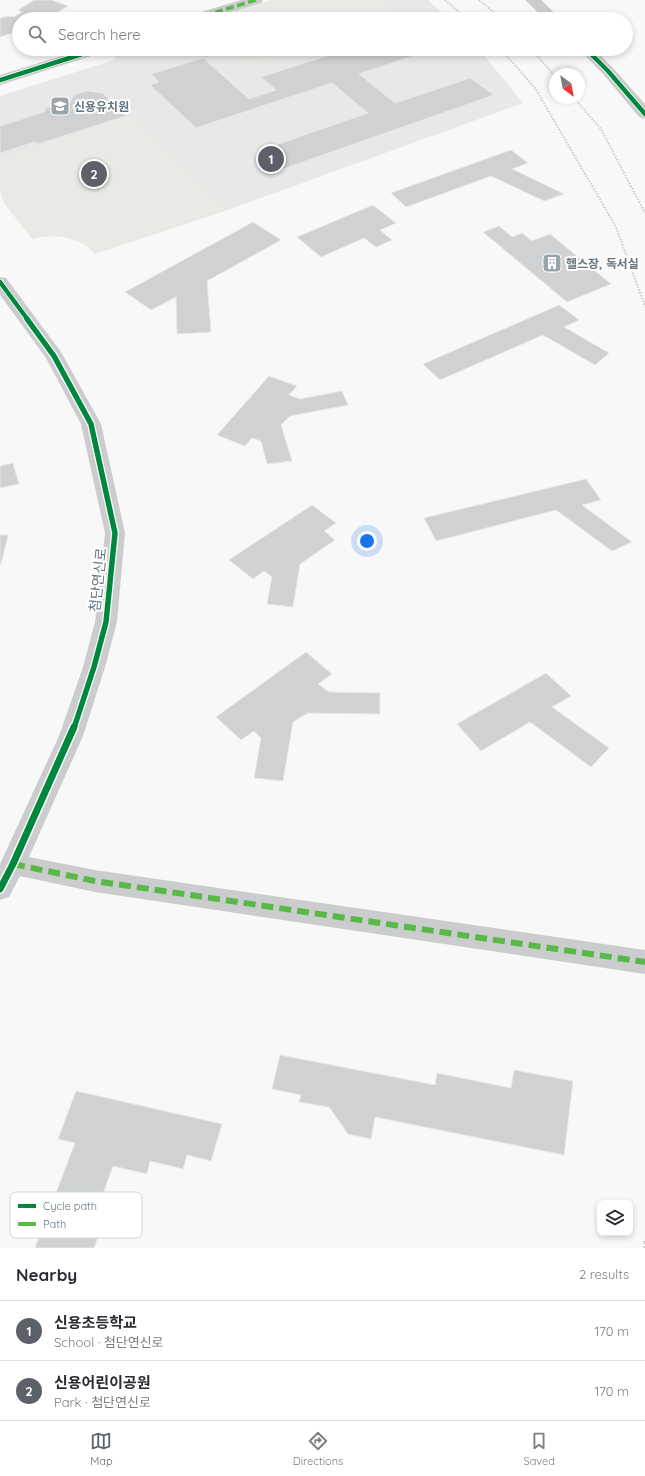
<!DOCTYPE html>
<html lang="en">
<head>
<meta charset="utf-8">
<style>
  body { margin:0; font-family:Quicksand,"Noto Sans KR",sans-serif; background:#f7f7f7; color:#2b2b33 }
  .controls { position:absolute; right:12px; bottom:12px; display:grid; overflow:hidden; border-radius:8px; box-shadow:0 2px 6px #0003 }
  .controls button { width:36px; height:36px; display:grid; place-items:center; padding:0; border:0; border-bottom:1px solid #e1e1e2; background:#fff; color:#2b2b33; font:20px sans-serif }
  .compass { position:absolute; left:549px; top:68px; width:36px; height:36px; border-radius:50%; background:#fff; box-shadow:0 2px 6px #0003; rotate:148deg }
  .you { position:absolute; left:367px; top:541px; width:14px; height:14px; margin:-10px; border:3px solid #fff; border-radius:50%; background:#1a73e8; box-shadow:0 0 0 6px #1a73e833 }
  .badge { display:grid; place-items:center; width:26px; height:26px; border-radius:50%; background:#5c6169; color:#fff; font-size:13px; font-weight:700 }
  .pin { position:absolute; translate:-50% -50%; border:2px solid #fff; box-shadow:0 1px 4px #0006 }
  .list { margin:0; padding:0; list-style:none }
  h2 { display:flex; justify-content:space-between; align-items:center; height:52px; margin:0; padding:0 16px; font-size:17px }
  h2 small { font-size:13px; font-weight:400; color:#7c7c81 }
  .list li { display:grid; grid-template-columns:26px 1fr auto; gap:12px; align-items:center; box-sizing:border-box; height:60px; padding:0 16px; border-top:1px solid #e1e1e2 }
  .list b { display:block; font-size:15px; white-space:nowrap }
  .list p { margin:0; font-size:13px; white-space:nowrap; color:#7c7c81 }
  .list em { font-size:13px; font-style:normal; color:#7c7c81 }
  .icon { flex:none; width:22px; height:22px; fill:none; stroke:currentColor; stroke-width:2; stroke-linecap:round; stroke-linejoin:round }
  .map { position:relative; flex:none; width:645px; height:1248px; overflow:hidden }
  .search { position:absolute; background:#fff; box-shadow:0 2px 6px #0003; left:12px; right:12px; top:12px; height:44px; display:flex; align-items:center; gap:10px; box-sizing:border-box; padding:0 14px; border-radius:22px; color:#7c7c81; font-size:15px }
  .sheet { height:172px; background:#fff }
  nav { display:flex; justify-content:space-around; align-items:center; box-sizing:border-box; height:56px; border-top:1px solid #e1e1e2; background:#fff; font-size:11px; color:#7c7c81 }
  nav a { display:grid; justify-items:center; gap:2px }
  nav .on { color:#5c6169 }
  .map>svg:first-child { display:block }
  .built { fill:#e7e8e8 }
  .green { fill:#e7eae5 }
  .building { fill:#cfd1d2; stroke:#e8e8e8 }
  .lines { fill:none; stroke-linecap:round; stroke-linejoin:round }
  .path-far1 { stroke:#c8cacb; stroke-width:2; stroke-dasharray:1.5 1.5; stroke-linecap:butt }
  .path { stroke:#c8cacb; stroke-width:3; stroke-dasharray:2.5 2.5; stroke-linecap:butt }
  .minor { fill:#cbcccd; fill-rule:evenodd }
  .quiet-far1 { stroke:#58b947; stroke-width:3.5; stroke-dasharray:8 3.5; stroke-linecap:butt }
  .quiet { stroke:#58b947; stroke-width:6; stroke-dasharray:12 6; stroke-linecap:butt }
  .cycleway-far2-casing { stroke:#fff; stroke-width:6 }
  .cycleway-far1-casing { stroke:#fff; stroke-width:8 }
  .cycleway-casing { stroke:#fff; stroke-width:10 }
  .cycleway-far2 { stroke:#00873e; stroke-width:4.5 }
  .cycleway-far1 { stroke:#00873e; stroke-width:5.5 }
  .cycleway { stroke:#00873e; stroke-width:7 }
  .labels { text-anchor:middle; dominant-baseline:central; stroke-width:4; stroke-linejoin:round; paint-order:stroke }
  .far-poi-label { font-size:12px; font-weight:bold; fill:#657580; stroke:#fff; text-anchor:start }
  .street-label { font-size:14px; fill:#657580; stroke:#fff }
  .key { fill:#fff; stroke:#d1d6d9; stroke-width:1 }
  .key-label { font-size:11px; fill:#657580 }
</style>
</head>
<body>
<div class="map">
<svg width="645" height="1248" viewBox="0 0 645 1248">
  <rect width="100%" height="100%" fill="#f8f8f8"/>
  <path class="built" d="M272,0H428L448,19H209Z
    M110,49H479L523,103L225,211L131,117L0,159V96L117,59L108,50Z"/>
  <path class="green" d="M272,0H384L406,17L398,19H209Z
    M227,49H304L247,67Z
    M131,117L225,211L95,254C80,236 54,233 32,239L4,203L0,189V159Z"/>
  <path class="building" d="M34,0H51L68,6L47,19H19V31L0,37V18L9,16L14,17L22,12L18,10Z
    M348,49H434L359,74L395,103L470,78L494,95L280,170L258,151L368,113L332,83L196,128L150,85L159,82L151,74L203,58L249,99L276,90L261,77Z
    M87,91L103,93L126,116L38,144L35,142L0,153V126L44,112L46,108L57,105H64L70,103L72,98L76,94Z
    M511,150L528,163L512,169L564,194L544,201L491,176L406,207L391,193Z
    M373,205L396,223L380,230L392,240L376,247L364,238L321,257L297,237Z
    M253,222L281,240L207,281L211,332L177,334L176,297L151,310L125,292Z
    M499,226L512,237L522,233L532,241L550,234L611,284L567,302L483,232Z
    M559,305L579,320L564,327L609,353L595,365L543,335L440,380L423,364Z
    M269,376L297,386L289,395L300,399L342,391L348,405L290,416L281,425L292,461L267,464L261,441L252,438L245,446L217,435Z
    M13,463L19,484L0,488V466Z
    M586,479L601,500L582,505L632,542L612,551L556,510L436,541L424,518Z
    M312,505L336,523L324,531L335,540L300,564L293,607L267,604L272,577L264,571L253,579L229,560Z
    M0,535H8L1,564H0Z
    M306,652L332,674L318,684L329,692L380,693V714L308,713L293,722L283,781L254,778L261,738L254,731L241,740L216,717Z
    M546,673L571,696L552,707L609,748L591,767L530,722L481,751L457,724Z
    M280,1055L435,1085L437,1073L511,1088L514,1070L573,1081L564,1155L375,1117L371,1139L348,1134L329,1107L299,1102L301,1095L272,1089Z
    M76,1091L222,1124L211,1161L187,1155L183,1169L150,1161L147,1174L113,1166L94,1218L104,1221L94,1248H35L75,1143L58,1139Z"/>
  <g class="lines">
    <path class="path-far1" d="M445,0L467,19
      M479,0L502,19
      M501,49L535,88L616,227L645,306
      M531,49L555,76
      M574,98L601,129L645,213"/>
    <path class="path" d="M645,1241V1248"/>
    <path class="minor" d="M241,0H263L261,3L208,19H186L188,16Z
      M525,0H541L561,19H545Z
      M84,49H106L104,52L0,85V75Z
      M579,49H594L613,68L645,104V119L639,117L603,74Z
      M0,277L6,278L61,352L101,424L125,533L117,622L105,667L83,736L29,857L95,870L645,950V974L95,892L20,876L9,897L0,900V864L59,736L83,667L95,622L105,533L81,424L46,358L0,295Z"/>
    <path class="quiet-far1" d="M193,19L256,0"/>
    <path class="quiet" d="M13,864L95,881L645,962"/>
    <defs>
      <path id="cycleway-far2" d="M586,49L608,71L645,114
        M0,80L98,49
        M0,282L28,320"/>
      <path id="cycleway-far1" d="M27,319L54,356L91,424L115,533L106,622L94,667L74,728"/>
      <path id="cycleway" d="M0,889L13,864L74,727"/>
    </defs>
    <use href="#cycleway-far2" class="cycleway-far2-casing"/>
    <use href="#cycleway-far1" class="cycleway-far1-casing"/>
    <use href="#cycleway" class="cycleway-casing"/>
    <use href="#cycleway-far2" class="cycleway-far2"/>
    <use href="#cycleway-far1" class="cycleway-far1"/>
    <use href="#cycleway" class="cycleway"/>
  </g>
  <defs>
    <symbol id="school-square" viewBox="-11 -11 22 22"><rect x="-9" y="-9" width="18" height="18" rx="4" fill="#98a3aa" stroke="#fff"/><path d="M0-5L7-2L0 1L-7-2ZM-4 1L0 2.5L4 1V4Q0 6-4 4Z" fill="#fff"/></symbol>
    <symbol id="building-square" viewBox="-11 -11 22 22"><rect x="-9" y="-9" width="18" height="18" rx="4" fill="#98a3aa" stroke="#fff"/><path d="M-4-6H4V6H1V3H-1V6H-4ZM-2.5-4.3h1.7v1.8h-1.7ZM.8-4.3h1.7v1.8H.8ZM-2.5-1h1.7V.8h-1.7ZM.8-1h1.7V.8H.8Z" fill="#fff"/></symbol>
  </defs>
  <g fill-rule="evenodd">
    <use href="#school-square" x="49" y="95" width="22" height="22"/>
    <use href="#building-square" x="541" y="252" width="22" height="22"/>
  </g>
  <g class="labels">
    <g class="far-poi-label">
      <text x="74" y="106">신용유치원</text>
      <text x="566" y="263">헬스장, 독서실</text>
    </g>
    <g class="street-label">
      <text transform="translate(98 580) rotate(-84)">첨단연신로</text>
    </g>
  </g>
  <rect x="10" y="1192" width="132" height="46" rx="6" class="key"/>
  <rect x="18" y="1204" width="18" height="4" fill="#00873e"/>
  <rect x="18" y="1222" width="18" height="4" fill="#58b947"/>
  <g class="key-label">
    <text x="43" y="1210">Cycle path</text>
    <text x="43" y="1228">Path</text>
  </g>
</svg>
<div class="controls">
<button><svg class="icon" aria-label="layers" viewBox="0 0 24 24"><path d="M12 4l9 5-9 5-9-5zM3 14l9 5 9-5"/></svg></button>
</div>
<svg class="compass" viewBox="-18 -18 36 36"><path d="M0-13l5 13h-10z" fill="#e53935"/><path d="M0 13l5-13h-10z" fill="#7c7c81"/></svg>
<div class="you"></div>
<div class="pin badge" style="left:271px;top:159px">1</div>
<div class="pin badge" style="left:94px;top:174px">2</div>
<div class="search"><svg class="icon" aria-label="search" viewBox="0 0 24 24"><circle cx="10" cy="10" r="6"/><path d="M15 15l6 6"/></svg>Search here</div>
</div>
<section class="sheet">
<h2>Nearby<small>2 results</small></h2>
<ul class="list">
<li><span class="badge">1</span><div><b>신용초등학교</b><p>School · 첨단연신로</p></div><em>170 m</em></li>
<li><span class="badge">2</span><div><b>신용어린이공원</b><p>Park · 첨단연신로</p></div><em>170 m</em></li>
</ul>
</section>
<nav>
<a class="on"><svg class="icon" aria-label="map" viewBox="0 0 24 24"><path d="M3 6l6-2 6 2 6-2v14l-6 2-6-2-6 2zM9 4v14M15 6v14"/></svg>Map</a>
<a><svg class="icon" aria-label="directions" viewBox="0 0 24 24"><path d="M12 3l9 9-9 9-9-9zM9 14v-3h6M13 9l2 2-2 2"/></svg>Directions</a>
<a><svg class="icon" aria-label="saved" viewBox="0 0 24 24"><path d="M7 4h10v16l-5-4-5 4z"/></svg>Saved</a>
</nav>
</body>
</html>
